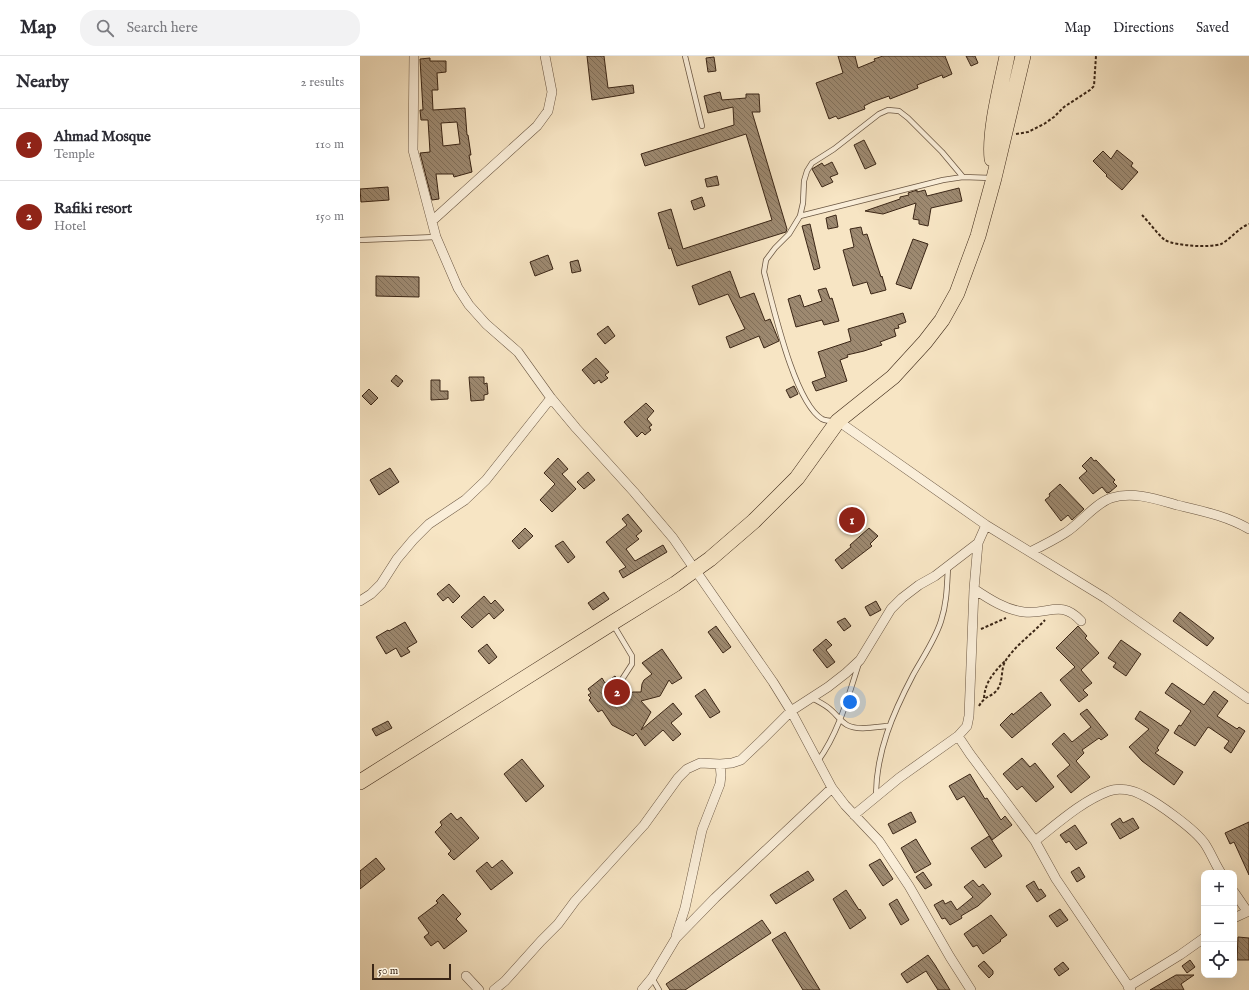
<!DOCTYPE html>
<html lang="en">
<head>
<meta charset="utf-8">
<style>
  body { margin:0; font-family:"IM FELL English",serif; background:#f2f2f3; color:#2b2b33 }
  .controls { position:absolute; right:12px; bottom:12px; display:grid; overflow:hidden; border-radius:8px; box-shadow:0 4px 16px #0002 }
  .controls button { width:36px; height:36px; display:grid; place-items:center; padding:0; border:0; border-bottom:1px solid #e1e1e2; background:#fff; color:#2b2b33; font:20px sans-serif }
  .scale { position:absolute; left:12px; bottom:10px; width:79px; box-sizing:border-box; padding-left:4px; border:2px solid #3b2616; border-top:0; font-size:11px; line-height:14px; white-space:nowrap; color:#3b2616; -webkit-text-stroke:3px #faeed9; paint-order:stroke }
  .you { position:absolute; left:490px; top:646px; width:14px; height:14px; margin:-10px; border:3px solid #fff; border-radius:50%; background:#1a73e8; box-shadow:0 0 0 6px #1a73e833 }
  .badge { display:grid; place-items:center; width:26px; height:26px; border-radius:50%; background:#8f2418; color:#fff; font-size:13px; font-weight:700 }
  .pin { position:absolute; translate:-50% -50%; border:2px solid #fff; box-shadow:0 1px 4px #0006 }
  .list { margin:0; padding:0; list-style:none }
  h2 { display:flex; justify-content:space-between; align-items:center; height:52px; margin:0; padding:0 16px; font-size:17px }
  h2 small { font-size:13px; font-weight:400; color:#7c7c81 }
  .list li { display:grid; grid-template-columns:26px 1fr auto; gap:12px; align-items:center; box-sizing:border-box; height:72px; padding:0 16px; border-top:1px solid #e1e1e2 }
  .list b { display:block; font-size:15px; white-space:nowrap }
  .list p { margin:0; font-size:13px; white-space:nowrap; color:#7c7c81 }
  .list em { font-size:13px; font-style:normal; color:#7c7c81 }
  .icon { flex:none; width:22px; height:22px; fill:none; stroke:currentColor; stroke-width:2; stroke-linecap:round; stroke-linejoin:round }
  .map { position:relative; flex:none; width:889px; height:934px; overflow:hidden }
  header { display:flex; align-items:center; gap:24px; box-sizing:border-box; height:56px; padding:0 20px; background:#fff; border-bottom:1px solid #e1e1e2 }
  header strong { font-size:19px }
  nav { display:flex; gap:22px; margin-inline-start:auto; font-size:14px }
  .search { width:280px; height:36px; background:#f2f2f3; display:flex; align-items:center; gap:10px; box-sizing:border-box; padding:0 14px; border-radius:16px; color:#7c7c81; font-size:15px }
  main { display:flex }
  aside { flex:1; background:#fff }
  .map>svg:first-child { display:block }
  .building { fill:url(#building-back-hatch); stroke:#3b2616; fill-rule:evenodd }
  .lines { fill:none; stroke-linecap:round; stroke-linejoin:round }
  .service-casing { stroke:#6a5642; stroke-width:6 }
  .minor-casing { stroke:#6a5642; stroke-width:10 }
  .trunk-casing { stroke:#3b2616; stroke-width:16 }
  .path { stroke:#3b2616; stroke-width:2; stroke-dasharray:3 2; stroke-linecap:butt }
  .service { stroke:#faeed9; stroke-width:4.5 }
  .minor { stroke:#faeed9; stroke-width:9 }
  .trunk { stroke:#f7e5c4; stroke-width:15 }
</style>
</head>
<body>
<header>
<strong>Map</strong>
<div class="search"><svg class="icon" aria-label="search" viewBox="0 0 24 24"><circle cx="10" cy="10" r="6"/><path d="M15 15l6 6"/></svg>Search here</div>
<nav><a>Map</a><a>Directions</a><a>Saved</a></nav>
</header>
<main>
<aside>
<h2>Nearby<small>2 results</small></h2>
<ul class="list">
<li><span class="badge">1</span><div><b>Ahmad Mosque</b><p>Temple</p></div><em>110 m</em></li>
<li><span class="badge">2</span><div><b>Rafiki resort</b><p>Hotel</p></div><em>150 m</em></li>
</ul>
</aside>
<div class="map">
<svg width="889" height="934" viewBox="0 0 889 934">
  <defs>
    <pattern id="building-back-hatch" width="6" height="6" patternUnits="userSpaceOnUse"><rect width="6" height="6" fill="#9d8970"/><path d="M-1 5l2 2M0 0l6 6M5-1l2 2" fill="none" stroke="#81705b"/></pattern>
  </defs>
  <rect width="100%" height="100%" fill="#f7e5c4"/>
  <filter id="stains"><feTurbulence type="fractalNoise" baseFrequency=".005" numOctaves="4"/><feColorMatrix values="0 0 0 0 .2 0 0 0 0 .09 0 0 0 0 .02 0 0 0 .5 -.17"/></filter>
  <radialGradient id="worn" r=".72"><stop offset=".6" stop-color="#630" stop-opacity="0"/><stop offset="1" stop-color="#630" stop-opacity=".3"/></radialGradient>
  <path class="building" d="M227,0H244L248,32L273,29L274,37L232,44Z
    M478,0H495L498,12L515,5L514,3L523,0H585L592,18L583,22L582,19L557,29L558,32L530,43L529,40L512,46L504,50L505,53L478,63L476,60L469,63L456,27L483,17Z
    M606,0H615L618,7L611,10Z
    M354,1L356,15L348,16L346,2Z
    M70,2V5H86V16L77,17L78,34H72L73,54L105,52L107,79H108L111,99H109L112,116L94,121L93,118H76L79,143L72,144L60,97L70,96L68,64H61L60,54H63L60,3ZM97,66L100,88L83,90L81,67Z
    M360,36L362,44L386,42V38H399L400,56H392L427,173L426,176L317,210L311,192L309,193L298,157L311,153L323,193L412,164L386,78L285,110L281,98L374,69L373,51L348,57L344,40Z
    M504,84L516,108L505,113L494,89Z
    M757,94L773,107L771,110L778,116L762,134L746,120L747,119L733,105L743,95L751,103Z
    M472,106L478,118L470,121L473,126L462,131L452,113L462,107L464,110Z
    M357,120L359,129L347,131L345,123Z
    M28,131L29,144L1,146L0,133Z
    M599,132L602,145L571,152L568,170L559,168V164L553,163L556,147L523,158L505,155L540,143V141L549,139L548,137L557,134V136L565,134L567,140Z
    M342,141L345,150L334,154L331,145Z
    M476,159L478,171L468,173L466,162Z
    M450,168L460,212L454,214L442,170Z
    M501,171L503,179L507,178L521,221L522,220L526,234L511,238L507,226L493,230L483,194L494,191L490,173Z
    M553,183L568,188L551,233L536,228Z
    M188,199L193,213L175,220L170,206Z
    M218,204L221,215L212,217L210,206Z
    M370,215L380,242L394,237L405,265L410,263L419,285L404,292L399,280L370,292L366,281L385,273L368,238L339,249L332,230Z
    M16,220L59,221V241L16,240Z
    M466,232L470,243L472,242L479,265L464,269L462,264L436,271L428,243L440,239L444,251L462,245L458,234Z
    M543,257L546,266L538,269L539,272L534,273L536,280L520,286L522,289L504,295L487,299L488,301L480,304L487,325L456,335L452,326L466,321L458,296L491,285L488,273Z
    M248,270L255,280L245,288L237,278Z
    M236,302L249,316L245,319L248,322L241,327L239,324L234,328L222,314Z
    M36,319L43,325L38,331L31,325Z
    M109,321H124V328L127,327L128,338L124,339V344L111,345Z
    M71,324H80V335H88V343L71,344Z
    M434,330L438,338L430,342L426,334Z
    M9,333L18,342L11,349L2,340Z
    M286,347L294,355L287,363L292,369L289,371L291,374L285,379L282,376L277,381L264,366Z
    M731,401L734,405L736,404L755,424L753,426L757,430L750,436L747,437L742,431L733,438L719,422L727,415L722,410Z
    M198,402L208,413L202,418L216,433L192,456L180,444L195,428L184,417Z
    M30,412L39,426L19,439L10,424Z
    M228,416L235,424L224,433L217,426Z
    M700,428L724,453L712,464L708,459L701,465L685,444L690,440L689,438Z
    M268,458L282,475L276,480L279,483L266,493L275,505L303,489L307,496L263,522L259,515L266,511L246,486L267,469L262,463Z
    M165,472L173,480L159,493L152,485Z
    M509,472L518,480L510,488L512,490L482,513L475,504L491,491L490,489Z
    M203,485L215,501L208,507L195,490Z
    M89,528L100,540L93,547L88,541L83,545L77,538Z
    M244,536L249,543L233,554L228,547Z
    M124,540L131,548L135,544L144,554L134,563L129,557L112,572L101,561Z
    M516,545L521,554L510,560L505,551Z
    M820,556L854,582L847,590L813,565Z
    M485,562L491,570L484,575L477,566Z
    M45,566L57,586L47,592L50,596L41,601L36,592L26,598L16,581L28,574L29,575Z
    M356,570L371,591L363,597L348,576Z
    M718,570L727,580L725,582L739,597L721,614L732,627L723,634L728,639L719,646L700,624L715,611L696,592Z
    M466,583L472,589L466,594L475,606L467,612L453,594Z
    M761,584L781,598L766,620L753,611L756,607L748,602Z
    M127,588L137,601L129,608L118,595Z
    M302,593L322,622L312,628L309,624L300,640L281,645L291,656L281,674L313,647L322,658L311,667L321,678L313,685L303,674L285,690L276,677L273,680L252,669L242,654L238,656L229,644L231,642L228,639L231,637L228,633L242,622L245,627L255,620L258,624V627L261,629L268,638L273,636H281L282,628L284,624L292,618L282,607Z
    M812,627L844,649L854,635L868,645L857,660L877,673L879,671L885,675L871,697L864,692L869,685L850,672L848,671L835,690L814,677L819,669L821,670L831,655L805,637Z
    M345,633L360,656L350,662L335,640Z
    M681,636L691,649L652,682L640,669L652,657L653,659Z
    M727,653L748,679L741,684L739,682L722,694L724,697L716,705L730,721L711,737L697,720L710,709L692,688L704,677L712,686L731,671L720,658Z
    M780,655L809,674L797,692L799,694L795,697L823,716L814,729L782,705L769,691L789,673L775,663Z
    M28,665L32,672L16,680L12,673Z
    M662,702L670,711L675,707L694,731L676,746L662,730L657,734L643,718Z
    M162,703L184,730L166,746L144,718Z
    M610,718L625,743L627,742L641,764L645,760L652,769L632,784L604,740L597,744L589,730Z
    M551,756L556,766L533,778L528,768Z
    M91,757L97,764L101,761L119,782L94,804L88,798L91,795L75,776L82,769L80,766Z
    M760,762L763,767L773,762L779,772L760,783L751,768Z
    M889,766V819L874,786L870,788L865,777Z
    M715,769L727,787L716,794L709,785L706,787L700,779Z
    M629,780L642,800L625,812L611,792Z
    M556,783L571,808L555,817L541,792Z
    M16,802L25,813L0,833V815Z
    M520,803L533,823L523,830L509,809Z
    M142,804L153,817L131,834L116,815L127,806L132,812Z
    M719,811L725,821L717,826L711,816Z
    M448,815L454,824L416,848L410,839Z
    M563,816L572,829L565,833L556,821Z
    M613,824L619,831L623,828L631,838L618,850L601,860L602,862L590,869L585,862L582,863L574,849L583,844L585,848L591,845L597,854L613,841L604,831Z
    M674,825L679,834L681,833L686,840L677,846L666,830Z
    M486,834L499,854L500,853L506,862L490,873L473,843Z
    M83,838L101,858L96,863L107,875L84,893L78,885L71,890L64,881L69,877L58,862L78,847L76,845Z
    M537,843L549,864L541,869L529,848Z
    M700,853L708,864L697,871L689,860Z
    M631,859L647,879L640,884L641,885L623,898L617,889L613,891L604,878Z
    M402,864L411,877L325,934H310L306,928Z
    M425,876L460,934H443L412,884Z
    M878,881L889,882V904H877Z
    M568,899L575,909L590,934H578L566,915L547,927L541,918Z
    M830,904L835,911L827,917L822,910Z
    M624,905L633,915V918L629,922L618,910Z
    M703,906L709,913L699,920L694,913Z
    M816,919H834L821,928L824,934H790Z"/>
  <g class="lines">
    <defs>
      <path id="service" d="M325,0L342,70
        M440,160L583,124L603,121L631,122
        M0,184L76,181
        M474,365C470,365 466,365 462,363C434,346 413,249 404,216L406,204L415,192L429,178L440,160L443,147L444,125L447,115L452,107L474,93L519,58L528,54L539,55L548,62L582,96L603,121
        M254,570L272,600V608L261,625
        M452,642C459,646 466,649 471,654C477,659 480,665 487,669C498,675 516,671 528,670
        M458,705C479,676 488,641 499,607
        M516,740C516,696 533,657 553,619C563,601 575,584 581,565C587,547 587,529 588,511
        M292,922L299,934"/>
      <path id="minor" d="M54,0L53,94L76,181L98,232L109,249L126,268L158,296L191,342L216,372L274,436L313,482L413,626L431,655L472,732L485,749L519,785L549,830L590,901L611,934
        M72,165L177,70L188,55L192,36L185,0
        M478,365L626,469L745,542L889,643
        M670,496C682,490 694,484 705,477C720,468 734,448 751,442C773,435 796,443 817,449C842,455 867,460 889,473
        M614,533C629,543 646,554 664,556C688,559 701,543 721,565
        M0,545L11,538L21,528L37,503L53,484L69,468L105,444L126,424L191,342
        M598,680L610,698L675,785L696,823L771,934
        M494,759L539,722L598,680L607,670L609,660L614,533L618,487
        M675,785C698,767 722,745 749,735C759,731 773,734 782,739C798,747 835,773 845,788C851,797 855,808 861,817
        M874,836L887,855
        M874,862L889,855
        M316,880L325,852L342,774L360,728L361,719L360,708
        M106,920L119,934
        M768,931L820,899L844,882
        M134,934L145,925L181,885L198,868L215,845L284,769L318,722L327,713L340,707L360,708L372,707L381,704L402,684L431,655L468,631L486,617L500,604L531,553L542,542L559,529L575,520L618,487L626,469
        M282,934L292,922L316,882L355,842L472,732"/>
      <path id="trunk" d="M632,103C629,74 641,30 647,0
        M0,726L252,567L315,528L350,503L394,465L437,422L478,365L533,321L565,286L582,264L597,237L618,180L634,122L663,0"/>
    </defs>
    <use href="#service" class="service-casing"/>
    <use href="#minor" class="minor-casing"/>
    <use href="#trunk" class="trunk-casing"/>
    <path class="path" d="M656,78L668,76L684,68L694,61L704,51L730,34L734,30L736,0
      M782,159C789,166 799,180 805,184C815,190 851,192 861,188C871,183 878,172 889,168
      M621,573L646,562
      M624,642C625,626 634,616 645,605
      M619,650C625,639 632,641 637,634C644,625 640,613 646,604C656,589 672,578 685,564"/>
    <use href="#service" class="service"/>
    <use href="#minor" class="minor"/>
    <use href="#trunk" class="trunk"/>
  </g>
  <rect width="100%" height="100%" filter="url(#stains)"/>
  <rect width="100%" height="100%" fill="url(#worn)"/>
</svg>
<div class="controls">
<button>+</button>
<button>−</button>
<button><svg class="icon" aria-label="locate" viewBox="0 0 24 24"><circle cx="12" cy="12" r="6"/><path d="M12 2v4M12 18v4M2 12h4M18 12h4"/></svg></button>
</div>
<div class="scale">50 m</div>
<div class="you"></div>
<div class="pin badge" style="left:492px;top:464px">1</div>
<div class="pin badge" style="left:257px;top:636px">2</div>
</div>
</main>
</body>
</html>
